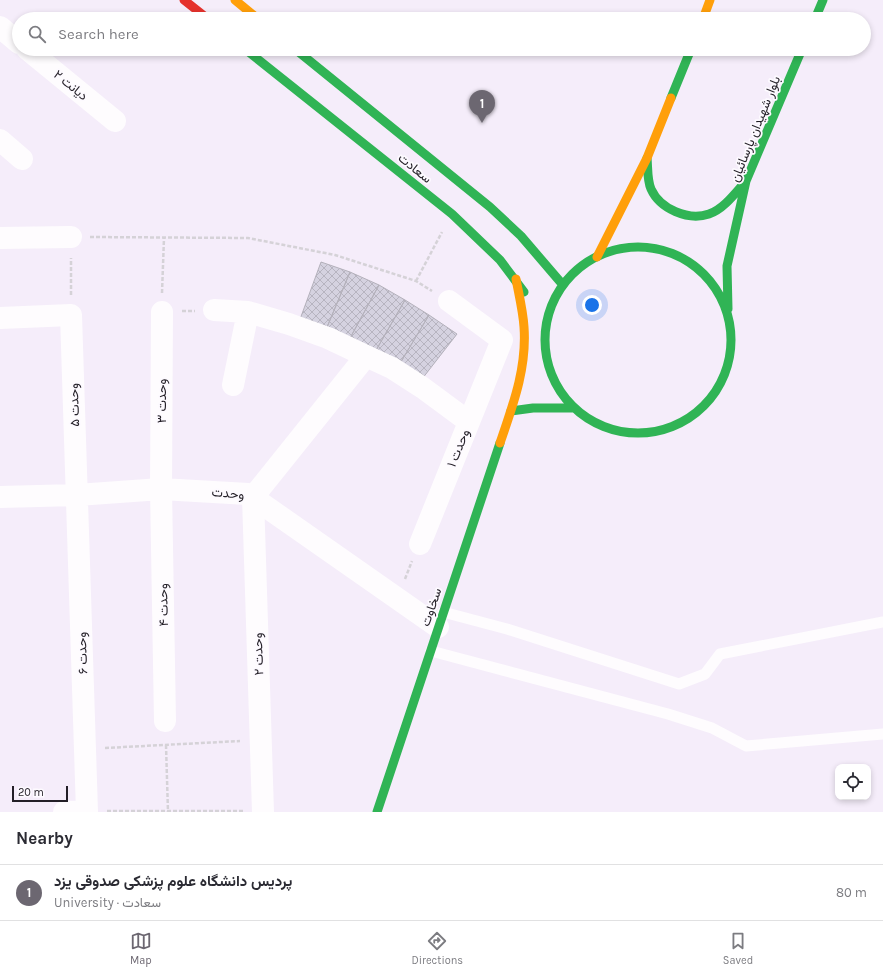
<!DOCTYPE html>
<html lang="en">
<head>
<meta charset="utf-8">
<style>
  body { margin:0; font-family:Karla,Vazirmatn,sans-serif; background:#f7f7f7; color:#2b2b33 }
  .controls { position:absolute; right:12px; bottom:12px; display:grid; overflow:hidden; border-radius:8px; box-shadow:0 2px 6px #0003 }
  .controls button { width:36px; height:36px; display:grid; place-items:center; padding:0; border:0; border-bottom:1px solid #e1e1e2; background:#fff; color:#2b2b33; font:20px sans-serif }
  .scale { position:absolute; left:12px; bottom:10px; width:56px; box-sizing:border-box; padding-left:4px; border:2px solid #231f27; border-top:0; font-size:11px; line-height:14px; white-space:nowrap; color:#231f27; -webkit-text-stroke:3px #fdfaff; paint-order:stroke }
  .you { position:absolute; left:592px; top:305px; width:14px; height:14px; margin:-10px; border:3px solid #fff; border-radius:50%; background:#1a73e8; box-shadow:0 0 0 6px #1a73e833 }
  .badge { display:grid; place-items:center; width:26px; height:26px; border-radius:50%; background:#6c6771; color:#fff; font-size:13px; font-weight:700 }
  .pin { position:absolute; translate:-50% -33px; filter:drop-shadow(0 1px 2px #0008) }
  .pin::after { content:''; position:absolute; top:21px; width:14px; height:12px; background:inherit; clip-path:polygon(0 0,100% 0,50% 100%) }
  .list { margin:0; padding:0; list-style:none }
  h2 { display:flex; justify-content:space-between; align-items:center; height:52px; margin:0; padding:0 16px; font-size:17px }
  h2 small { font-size:13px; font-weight:400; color:#7c7c81 }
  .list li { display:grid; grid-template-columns:26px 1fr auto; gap:12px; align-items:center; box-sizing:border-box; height:56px; padding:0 16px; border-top:1px solid #e1e1e2 }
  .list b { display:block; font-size:15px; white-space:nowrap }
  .list p { margin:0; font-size:13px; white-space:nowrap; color:#7c7c81 }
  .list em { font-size:13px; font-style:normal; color:#7c7c81 }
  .icon { flex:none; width:22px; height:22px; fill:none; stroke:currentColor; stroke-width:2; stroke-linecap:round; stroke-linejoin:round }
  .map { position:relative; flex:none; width:883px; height:812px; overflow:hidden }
  .search { position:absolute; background:#fff; box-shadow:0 2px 6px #0003; left:12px; right:12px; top:12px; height:44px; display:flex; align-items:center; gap:10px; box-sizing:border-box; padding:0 14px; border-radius:22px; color:#7c7c81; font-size:15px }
  .sheet { height:108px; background:#fff }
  nav { display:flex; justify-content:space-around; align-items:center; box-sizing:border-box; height:56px; border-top:1px solid #e1e1e2; background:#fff; font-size:11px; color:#7c7c81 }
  nav a { display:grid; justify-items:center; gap:2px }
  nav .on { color:#6c6771 }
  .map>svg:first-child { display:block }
  .building { fill:url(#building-cross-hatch); stroke:#b4b1bb }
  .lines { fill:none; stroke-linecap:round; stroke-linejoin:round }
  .path { stroke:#d5d2d7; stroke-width:2.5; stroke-dasharray:4 2; stroke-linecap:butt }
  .lane { stroke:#fefcfe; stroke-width:11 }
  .street { stroke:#fefcfe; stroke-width:22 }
  .fast { stroke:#30b455; stroke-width:9 }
  .slow { stroke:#ff9f0a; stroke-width:9 }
  .jam { stroke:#e5322d; stroke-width:9 }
  .labels { text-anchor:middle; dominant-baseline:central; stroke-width:3.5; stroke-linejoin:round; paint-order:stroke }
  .street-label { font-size:13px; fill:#231f27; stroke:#fdfaff }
</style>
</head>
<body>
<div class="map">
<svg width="883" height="812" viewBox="0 0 883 812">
  <defs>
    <pattern id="building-cross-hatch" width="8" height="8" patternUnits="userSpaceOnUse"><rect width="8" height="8" fill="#d5d2e0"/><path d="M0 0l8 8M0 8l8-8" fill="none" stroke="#b7b4c0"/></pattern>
  </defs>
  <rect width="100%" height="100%" fill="#f5edfa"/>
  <path class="building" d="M321,262L350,272L325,332L299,322Z
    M350,272L379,285L349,340L325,332Z
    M379,285L405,300L375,352L349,340Z
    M405,300L429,315L399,365L375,352Z
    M429,315L457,334L422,379L399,365Z"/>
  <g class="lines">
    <path class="path" d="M90,237L248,238L335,255L416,281L432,291
      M416,281L442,232
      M162,293L164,238
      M71,295V258
      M182,311H195
      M405,579L412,561
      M166,745L168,812
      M105,748L240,741
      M107,811H244"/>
    <path class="lane" d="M443,612L507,629L679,684L705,674L720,654L883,622
      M431,651L668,714L712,728L746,746L883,734"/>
    <path class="street" d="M0,27L19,43
      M27,49L115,121
      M0,140L22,159
      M0,238L71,237
      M449,301L502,340L469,422
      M214,310L248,312L289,324L328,338L366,356L253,497L263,812
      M162,312L161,489L165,721
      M0,318L71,315L87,812
      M366,356L392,368L423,388L469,422L420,544
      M233,385L248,312
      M0,497L77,495L161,489L248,494L438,627
      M64,812L87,811"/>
    <path class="fast" d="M815,19L823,0
      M245,49L452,214L500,260L524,292
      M295,49L490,207L521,236L563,285
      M671,98L691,49
      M647,158C648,168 647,180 651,189C660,209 688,221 709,214C724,209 736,192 746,181
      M545 340a93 93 0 1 1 186 0a93 93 0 1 1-186 0Z
      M728,309L727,266L746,181L802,49
      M511,411L533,408H572
      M377,812L500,443"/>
    <path class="slow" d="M235,0L258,19
      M703,19L710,0
      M597,257L647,158L671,98
      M500,443C513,405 527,368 524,327C523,311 519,295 516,279"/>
    <path class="jam" d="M184,0L208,19"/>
  </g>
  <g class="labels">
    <g class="street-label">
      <text transform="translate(71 85) rotate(39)">دیانت ۲</text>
      <text transform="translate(755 129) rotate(-68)">بلوار شهیدان پارسائیان</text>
      <text transform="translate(415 168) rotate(39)">سعادت</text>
      <text transform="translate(161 401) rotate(-90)">وحدت ۳</text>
      <text transform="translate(74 405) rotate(-92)">وحدت ۵</text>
      <text transform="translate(458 448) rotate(-68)">وحدت ۱</text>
      <text transform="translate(228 493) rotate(5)">وحدت</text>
      <text transform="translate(163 605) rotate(-91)">وحدت ۴</text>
      <text transform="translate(431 607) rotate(-71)">سخاوت</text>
      <text transform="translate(82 653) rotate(-92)">وحدت ۶</text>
      <text transform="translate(258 654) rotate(-92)">وحدت ۲</text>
    </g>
  </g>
</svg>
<div class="controls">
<button><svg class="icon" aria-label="locate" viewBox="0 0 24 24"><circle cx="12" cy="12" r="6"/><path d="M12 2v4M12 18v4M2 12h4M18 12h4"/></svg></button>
</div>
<div class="scale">20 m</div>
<div class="you"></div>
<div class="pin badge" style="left:482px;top:123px">1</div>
<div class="search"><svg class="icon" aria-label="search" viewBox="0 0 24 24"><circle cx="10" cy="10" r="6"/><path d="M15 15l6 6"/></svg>Search here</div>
</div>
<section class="sheet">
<h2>Nearby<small></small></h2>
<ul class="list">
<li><span class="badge">1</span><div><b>پردیس دانشگاه علوم پزشکی صدوقی یزد</b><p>University · سعادت</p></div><em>80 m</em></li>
</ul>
</section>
<nav>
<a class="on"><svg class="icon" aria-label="map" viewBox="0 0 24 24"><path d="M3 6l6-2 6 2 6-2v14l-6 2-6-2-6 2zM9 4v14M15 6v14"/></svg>Map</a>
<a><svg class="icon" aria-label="directions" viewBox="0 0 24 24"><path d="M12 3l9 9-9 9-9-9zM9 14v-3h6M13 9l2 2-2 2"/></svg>Directions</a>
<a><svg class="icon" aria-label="saved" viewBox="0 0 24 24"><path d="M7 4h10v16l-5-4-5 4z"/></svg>Saved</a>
</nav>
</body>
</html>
